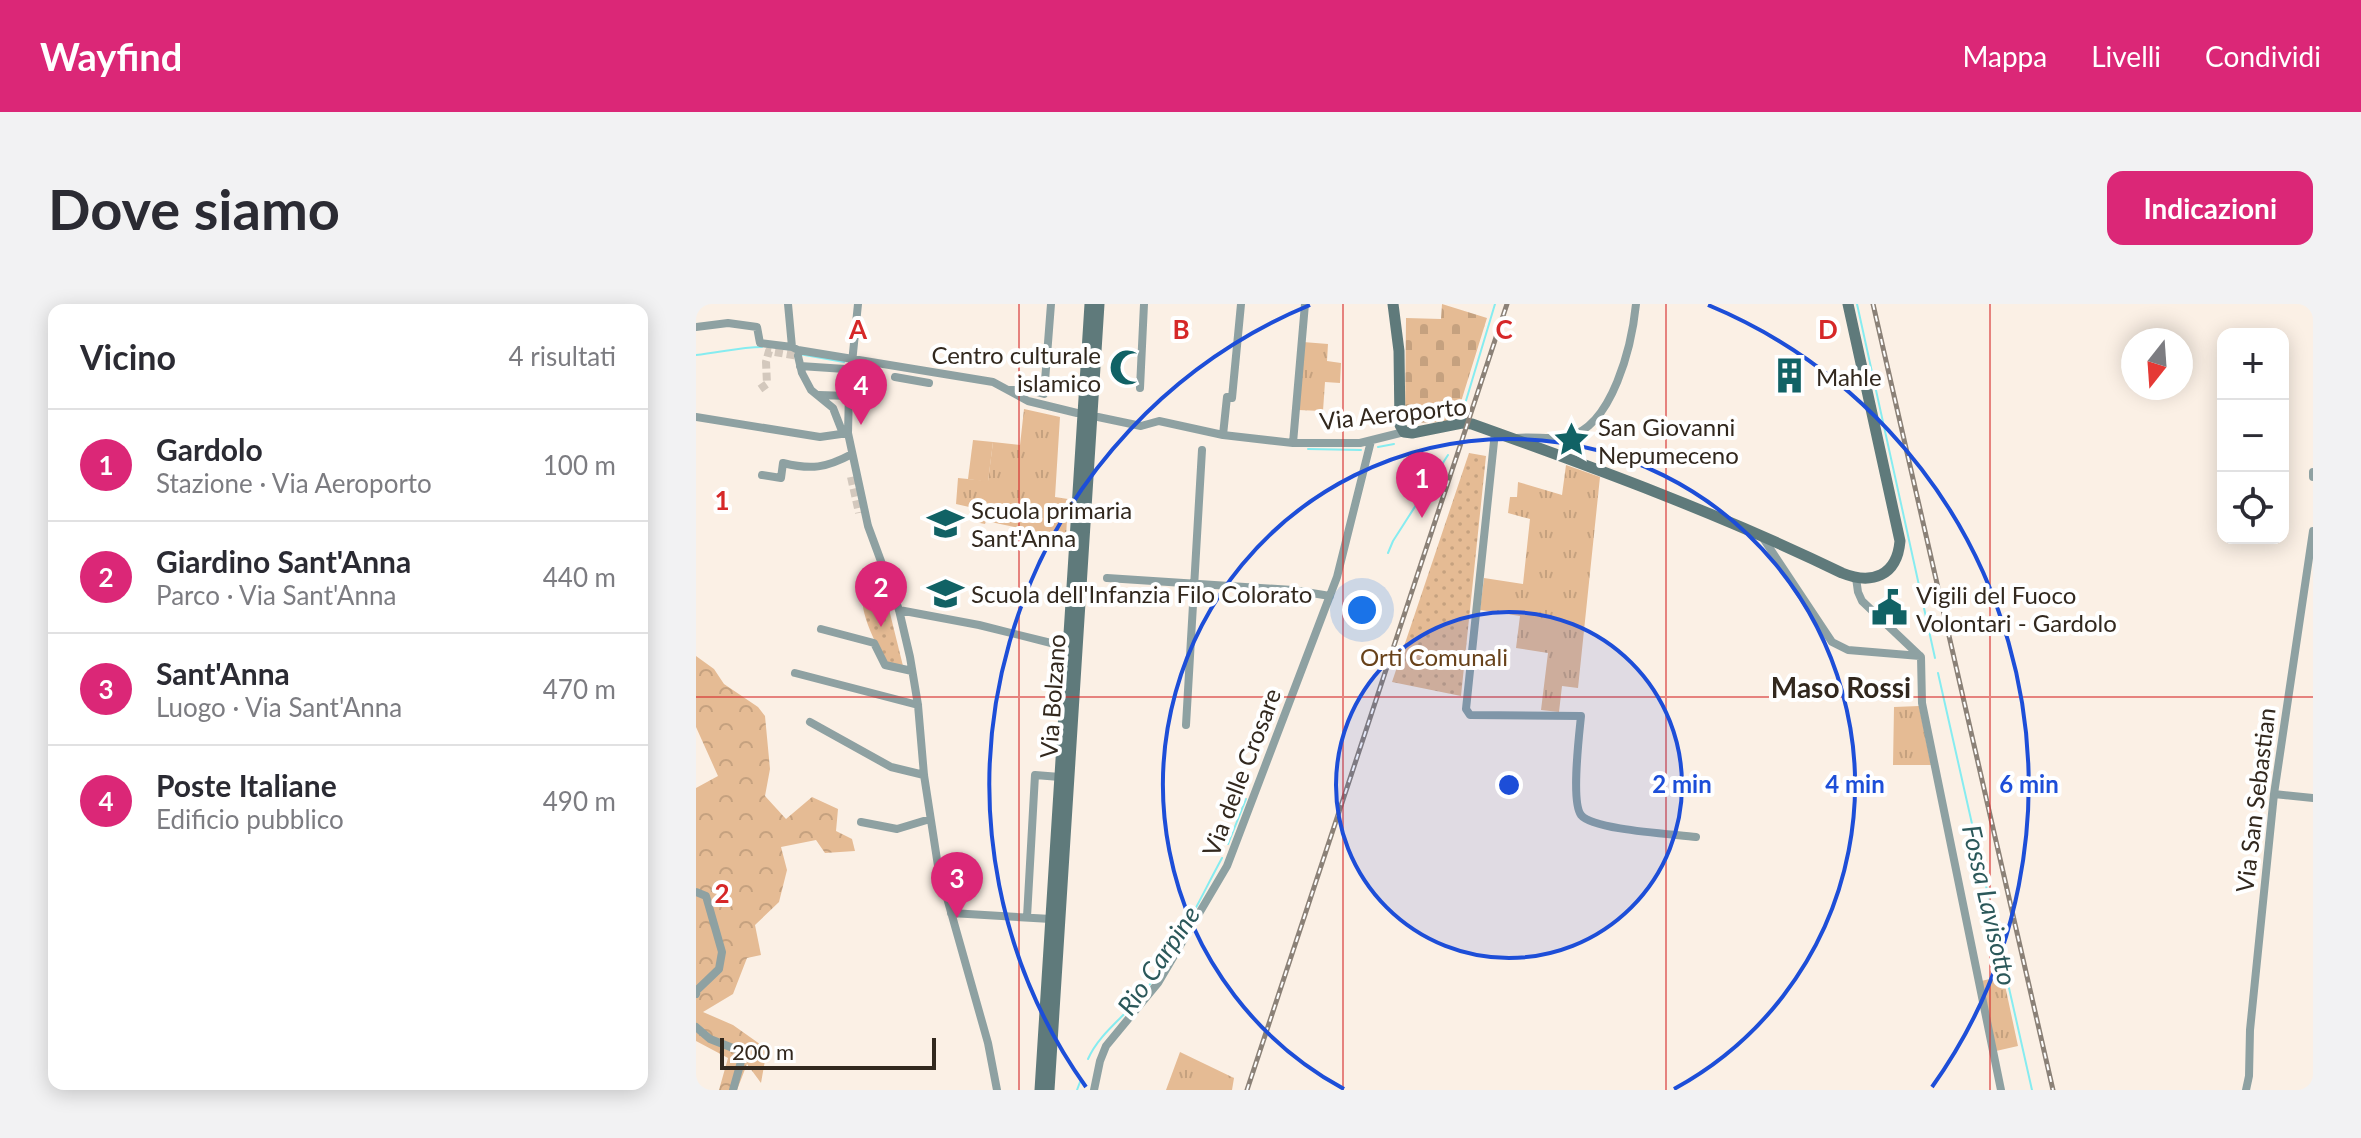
<!DOCTYPE html>
<html lang="it">
<head>
<meta charset="utf-8">
<style>
  body { margin:0; font-family:Lato,sans-serif; background:#f2f2f3; color:#2b2b33 }
  .controls { position:absolute; right:24px; top:24px; display:grid; overflow:hidden; border-radius:16px; box-shadow:0 4px 20px #0003 }
  .controls button { width:72px; height:72px; display:grid; place-items:center; padding:0; border:0; border-bottom:2px solid #e1e1e2; background:#fff; color:#2b2b33; font:40px sans-serif }
  .compass { position:absolute; left:1425px; top:24px; width:72px; height:72px; border-radius:50%; background:#fff; box-shadow:0 4px 20px #0003; rotate:197deg }
  .scale { position:absolute; left:24px; bottom:20px; width:216px; box-sizing:border-box; padding-left:8px; border:4px solid #32281e; border-top:0; font-size:22px; line-height:28px; white-space:nowrap; color:#32281e; -webkit-text-stroke:6px #fff; paint-order:stroke }
  .you { position:absolute; left:666px; top:306px; width:28px; height:28px; margin:-20px; border:6px solid #fff; border-radius:50%; background:#1a73e8; box-shadow:0 0 0 12px #1a73e833 }
  .badge { display:grid; place-items:center; width:52px; height:52px; border-radius:50%; background:#db2777; color:#fff; font-size:26px; font-weight:700 }
  .pin { position:absolute; translate:-50% -66px; filter:drop-shadow(0 2px 4px #0008) }
  .pin::after { content:''; position:absolute; top:42px; width:28px; height:24px; background:inherit; clip-path:polygon(0 0,100% 0,50% 100%) }
  .list { margin:0; padding:0; list-style:none }
  h2 { display:flex; justify-content:space-between; align-items:center; height:104px; margin:0; padding:0 32px; font-size:34px }
  h2 small { font-size:26px; font-weight:400; color:#7c7c81 }
  .list li { display:grid; grid-template-columns:52px 1fr auto; gap:24px; align-items:center; box-sizing:border-box; height:112px; padding:0 32px; border-top:2px solid #e1e1e2 }
  .list b { display:block; font-size:30px; white-space:nowrap }
  .list p { margin:0; font-size:26px; white-space:nowrap; color:#7c7c81 }
  .list em { font-size:26px; font-style:normal; color:#7c7c81 }
  .icon { flex:none; width:44px; height:44px; fill:none; stroke:currentColor; stroke-width:2; stroke-linecap:round; stroke-linejoin:round }
  .map { position:relative; flex:none; width:1617px; height:786px; overflow:hidden; border-radius:16px }
  header { display:flex; align-items:center; gap:48px; box-sizing:border-box; height:112px; padding:0 40px; background:#db2777; color:#fff }
  header strong { font-size:38px }
  nav { display:flex; gap:44px; margin-inline-start:auto; font-size:28px }
  .intro { display:flex; align-items:center; justify-content:space-between; box-sizing:border-box; height:192px; padding:0 48px }
  h1 { margin:0; font-size:56px }
  .button { padding:20px 36px; border-radius:16px; background:#db2777; color:#fff; font-size:28px; font-weight:700 }
  main { display:flex; gap:48px; padding:0 48px }
  aside { flex:1; background:#fff; border-radius:16px; box-shadow:0 4px 20px #0003 }
  .map>svg:first-child { display:block }
  .grass { fill:url(#grass-tufts) }
  .forest { fill:url(#forest-crowns) }
  .cemetery { fill:url(#cemetery-stones) }
  .park { fill:url(#park-dots) }
  .pitch { fill:#e5bb94 }
  .lines { fill:none; stroke-linecap:round; stroke-linejoin:round }
  .stream { stroke:#86ecf0; stroke-width:2 }
  .street-tunnel { stroke:#d3c8bd; stroke-width:8; stroke-dasharray:8 4; stroke-linecap:butt }
  .street { stroke:#8ea1a2; stroke-width:8 }
  .secondary { stroke:#5f7a7b; stroke-width:11 }
  .rail-casing { stroke:#8b8177; stroke-width:5 }
  .rail { stroke:#fff; stroke-width:2; stroke-dasharray:6; stroke-linecap:butt }
  .grid { fill:none; stroke:#d62828; stroke-width:2; stroke-opacity:0.55 }
  .ring { fill:none; stroke:#1d4ed8; stroke-width:4 }
  .labels { text-anchor:middle; dominant-baseline:central; stroke-width:8; stroke-linejoin:round; paint-order:stroke }
  .poi-label { font-size:24px; fill:#32281e; stroke:#fff; text-anchor:start }
  .street-label { font-size:24px; fill:#32281e; stroke:#fff }
  .park-label { font-size:24px; fill:#68421a; stroke:#fff }
  .water-label { font-size:26px; font-style:italic; fill:#2b585a; stroke:#fff }
  .quarter-label { font-size:28px; font-weight:bold; fill:#32281e; stroke:#fff }
  .grid-label { font-size:26px; text-anchor:middle; font-weight:bold; fill:#d62828; stroke:#fff; stroke-width:8; stroke-linejoin:round; paint-order:stroke }
  .centre { fill:#1d4ed8; stroke:#fff; stroke-width:4 }
  .ring-label { font-size:24px; text-anchor:middle; font-weight:bold; fill:#1d4ed8; stroke:#fff; stroke-width:8; stroke-linejoin:round; paint-order:stroke }
</style>
</head>
<body>
<header>
<strong>Wayfind</strong>
<nav><a>Mappa</a><a>Livelli</a><a>Condividi</a></nav>
</header>
<div class="intro"><h1>Dove siamo</h1><a class="button">Indicazioni</a></div>
<main>
<aside>
<h2>Vicino<small>4 risultati</small></h2>
<ul class="list">
<li><span class="badge">1</span><div><b>Gardolo</b><p>Stazione · Via Aeroporto</p></div><em>100 m</em></li>
<li><span class="badge">2</span><div><b>Giardino Sant'Anna</b><p>Parco · Via Sant'Anna</p></div><em>440 m</em></li>
<li><span class="badge">3</span><div><b>Sant'Anna</b><p>Luogo · Via Sant'Anna</p></div><em>470 m</em></li>
<li><span class="badge">4</span><div><b>Poste Italiane</b><p>Edificio pubblico</p></div><em>490 m</em></li>
</ul>
</aside>
<div class="map">
<svg width="1617" height="786" viewBox="0 0 1617 786">
  <defs>
    <pattern id="grass-tufts" width="24" height="20" patternUnits="userSpaceOnUse" patternTransform="scale(2)"><rect width="24" height="20" fill="#e5bb94"/><path d="M3 7l-1-3M5 7V3M7 7l1-3M15 17l-1-3M17 17v-4M19 17l1-3" fill="none" stroke="#c5a17f"/></pattern>
    <pattern id="forest-crowns" width="20" height="18" patternUnits="userSpaceOnUse" patternTransform="scale(2)"><rect width="20" height="18" fill="#e5bb94"/><path d="M2 6a3 3 0 1 1 6 0M12 15a3 3 0 1 1 6 0" fill="none" stroke="#c5a17f"/></pattern>
    <pattern id="cemetery-stones" width="16" height="16" patternUnits="userSpaceOnUse" patternTransform="scale(2)"><rect width="16" height="16" fill="#e5bb94"/><path d="M2 7V4a2 2 0 0 1 4 0v3zM10 15v-3a2 2 0 0 1 4 0v3z" fill="#c5a17f"/></pattern>
    <pattern id="park-dots" width="8" height="8" patternUnits="userSpaceOnUse" patternTransform="scale(2)"><rect width="8" height="8" fill="#e5bb94"/><path d="M2 2h.1M6 6h.1" fill="none" stroke="#c5a17f" stroke-width="1.8" stroke-linecap="round"/></pattern>
  </defs>
  <rect width="100%" height="100%" fill="#fbf0e5"/>
  <path class="grass" d="M607,38L632,40L631,57L645,59L644,79L629,78L627,107L602,106Z
    M328,105L364,113L359,193L372,195L370,234L290,217L289,220L279,218L282,205L260,200L262,174L292,177L297,138L324,141Z
    M870,161L904,173L882,384L866,382L863,408L845,406L852,349L820,344L824,312L784,306L788,274L827,280L834,215L812,209L814,193H821L822,178L866,191Z
    M1223,402L1235,461H1197L1198,403Z
    M1307,672L1322,742L1300,747L1285,677Z
    M484,748L538,774L536,786H470Z"/>
  <path class="forest" d="M0,352L18,365L28,380L62,403L69,412L74,465L69,492L90,515L116,493L142,505L140,527L156,535L159,547L129,549L120,536L85,543L91,566L83,598L59,621L65,651L51,654L37,690L7,708L37,721L71,745L65,779L51,760L41,786H23L32,754L0,737V484L22,472L0,423Z"/>
  <path class="cemetery" d="M746,0L791,14L764,101H753L752,118L709,119L710,14L745,15Z"/>
  <path class="park" d="M773,149L790,152L765,392L696,378Z
    M187,281L207,362L190,359C179,337 162,308 167,283Z"/>
  <path class="pitch" d="M277,136L297,138L292,178L272,175Z"/>
  <g class="lines">
    <path class="stream" d="M1161,0L1239,354
      M103,50L148,58
      M0,51C22,49 44,43 66,43
      M770,107L769,100L799,0
      M682,143L698,140
      M612,145L665,146
      M692,249L697,237L752,151
      M1242,369L1336,786
      M532,540L550,495
      M392,755C403,730 427,714 444,693C478,652 501,600 526,554
      M381,786L384,778"/>
    <path class="street-tunnel" d="M64,85L71,80L70,58L73,47L102,52
      M155,173L163,209"/>
    <path class="street" d="M92,0L96,43
      M162,0L153,88L152,129L172,222L203,306L214,353L222,401L228,471L242,562L292,739L301,786
      M0,23L32,19L61,23L64,39L96,43L102,46L297,78L332,97L381,109
      M102,52L106,69L115,86L137,104L146,127
      M104,62L149,65
      M199,73L233,79
      M444,84L448,0
      M313,86H333L348,90L355,0
      M123,91L153,92
      M0,113L124,133L152,129
      M402,113L445,122L463,117L527,131L597,139H664L708,128
      M799,128L770,405L774,411L885,412C883,432 875,498 885,511C897,526 977,530 1000,533
      M527,131L531,93L536,94L545,0
      M821,134C837,132 855,136 871,133C917,123 936,40 940,0
      M597,139L609,0
      M1617,168V173
      M66,171L85,174L87,159C115,166 130,164 156,150
      M1065,231L1136,338L1152,346L1224,352
      M411,274L597,286L634,292
      M1160,274L1162,288L1166,297L1225,353L1226,399L1305,786
      M203,306L283,321L359,340
      M125,325L178,339L189,361L216,367
      M99,369L222,401
      M114,418L195,463L228,471
      M490,421L506,146
      M1578,490L1617,494
      M165,518L201,525L234,515
      M0,588L10,592L26,648L23,665L1,686L0,690
      M255,609L355,615
      M331,613L339,471L364,473
      M0,723L14,735L42,746L46,754L37,786
      M398,786L404,757L410,742L462,679L531,562L641,273L675,137
      M1550,786L1553,772L1554,726L1578,490L1617,227"/>
    <path class="secondary" d="M697,0L703,47L704,121L708,128L716,129L766,119L776,120C902,165 1027,211 1146,269C1176,281 1201,272 1204,237L1152,0
      M344,786L394,0
      M353,786L403,0"/>
    <defs>
      <path id="rail" d="M1177,0L1357,786
        M551,786L811,0"/>
    </defs>
    <use href="#rail" class="rail-casing"/>
    <use href="#rail" class="rail"/>
  </g>
  <path class="grid" d="M323,0V786M647,0V786M970,0V786M1294,0V786M0,393H1617"/>
  <circle cx="813" cy="481" r="173" fill="#1d4ed8" fill-opacity=".12"/>
  <g class="ring">
    <circle cx="813" cy="481" r="173"/>
    <path d="M648 785A346 346 0 1 1 978 785"/>
    <path d="M390 783A520 520 0 0 1 614 1M1012 1A520 520 0 0 1 1236 783"/>
  </g>
  <defs>
    <symbol id="mosque-bare" viewBox="-9 -9 18 18"><path d="M3.5-4.9A6 6 0 1 0 3.5 4.9A5 5 0 1 1 3.5-4.9Z" fill="#116265" stroke="#fff" stroke-width="2.5" paint-order="stroke"/></symbol>
    <symbol id="building-bare" viewBox="-9 -9 18 18"><path d="M-4-6H4V6H1V3H-1V6H-4ZM-2.5-4.3h1.7v1.8h-1.7ZM.8-4.3h1.7v1.8H.8ZM-2.5-1h1.7V.8h-1.7ZM.8-1h1.7V.8H.8Z" fill="#116265" stroke="#fff" stroke-width="2.5" paint-order="stroke"/></symbol>
    <symbol id="sight-bare" viewBox="-9 -9 18 18"><path d="M0-6L1.8-2.2L6-1.7L2.9 1.2L3.7 5.4L0 3.3L-3.7 5.4L-2.9 1.2L-6-1.7L-1.8-2.2Z" fill="#116265" stroke="#fff" stroke-width="2.5" paint-order="stroke"/></symbol>
    <symbol id="school-bare" viewBox="-9 -9 18 18"><path d="M0-5L7-2L0 1L-7-2ZM-4 1L0 2.5L4 1V4Q0 6-4 4Z" fill="#116265" stroke="#fff" stroke-width="2.5" paint-order="stroke"/></symbol>
    <symbol id="civic-bare" viewBox="-9 -9 18 18"><path d="M-.6-6.5H3V-4.5H.6V-3L4-1V1h2V6H-6V1h2V-1L-.6-3ZM-1.2 2.5V6h2.4V2.5Z" fill="#116265" stroke="#fff" stroke-width="2.5" paint-order="stroke"/></symbol>
  </defs>
  <g fill-rule="evenodd">
    <use href="#mosque-bare" x="406" y="38" width="51" height="51"/>
    <use href="#building-bare" x="1068" y="46" width="51" height="51"/>
    <use href="#sight-bare" x="850" y="110" width="51" height="51"/>
    <use href="#school-bare" x="224" y="194" width="51" height="51"/>
    <use href="#school-bare" x="224" y="264" width="51" height="51"/>
    <use href="#civic-bare" x="1168" y="278" width="51" height="51"/>
  </g>
  <g class="labels">
    <g class="poi-label">
      <text x="405" y="50" text-anchor="end">Centro culturale<tspan x="405" dy="28">islamico</tspan></text>
      <text x="1120" y="72">Mahle</text>
      <text x="902" y="122">San Giovanni<tspan x="902" dy="28">Nepumeceno</tspan></text>
      <text x="275" y="205">Scuola primaria<tspan x="275" dy="28">Sant'Anna</tspan></text>
      <text x="275" y="289">Scuola dell'Infanzia Filo Colorato</text>
      <text x="1220" y="290">Vigili del Fuoco<tspan x="1220" dy="28">Volontari - Gardolo</tspan></text>
    </g>
    <g class="street-label">
      <text transform="translate(697 109) rotate(-6)">Via Aeroporto</text>
      <text transform="translate(356 392) rotate(-86)">Via Bolzano</text>
      <text transform="translate(545 468) rotate(-69)">Via delle Crosare</text>
      <text transform="translate(1559 496) rotate(-83)">Via San Sebastian</text>
    </g>
    <g class="park-label">
      <text x="738" y="352">Orti Comunali</text>
    </g>
    <g class="water-label">
      <text transform="translate(1294 601) rotate(77)">Fossa Lavisotto</text>
      <text transform="translate(462 656) rotate(-56)">Rio Carpine</text>
    </g>
    <g class="quarter-label">
      <text x="1145" y="383">Maso Rossi</text>
    </g>
  </g>
  <g class="grid-label">
    <text x="162" y="35">A</text>
    <text x="485" y="35">B</text>
    <text x="808" y="35">C</text>
    <text x="1132" y="35">D</text>
    <text x="26" y="206">1</text>
    <text x="26" y="599">2</text>
  </g>
  <circle cx="813" cy="481" r="12" class="centre"/>
  <g class="ring-label">
    <text x="986" y="489">2 min</text>
    <text x="1159" y="489">4 min</text>
    <text x="1333" y="489">6 min</text>
  </g>
</svg>
<div class="controls">
<button>+</button>
<button>−</button>
<button><svg class="icon" aria-label="locate" viewBox="0 0 24 24"><circle cx="12" cy="12" r="6"/><path d="M12 2v4M12 18v4M2 12h4M18 12h4"/></svg></button>
</div>
<svg class="compass" viewBox="-18 -18 36 36"><path d="M0-13l5 13h-10z" fill="#e53935"/><path d="M0 13l5-13h-10z" fill="#7c7c81"/></svg>
<div class="scale">200 m</div>
<div class="you"></div>
<div class="pin badge" style="left:726px;top:214px">1</div>
<div class="pin badge" style="left:185px;top:323px">2</div>
<div class="pin badge" style="left:261px;top:614px">3</div>
<div class="pin badge" style="left:165px;top:121px">4</div>
</div>
</main>
</body>
</html>
